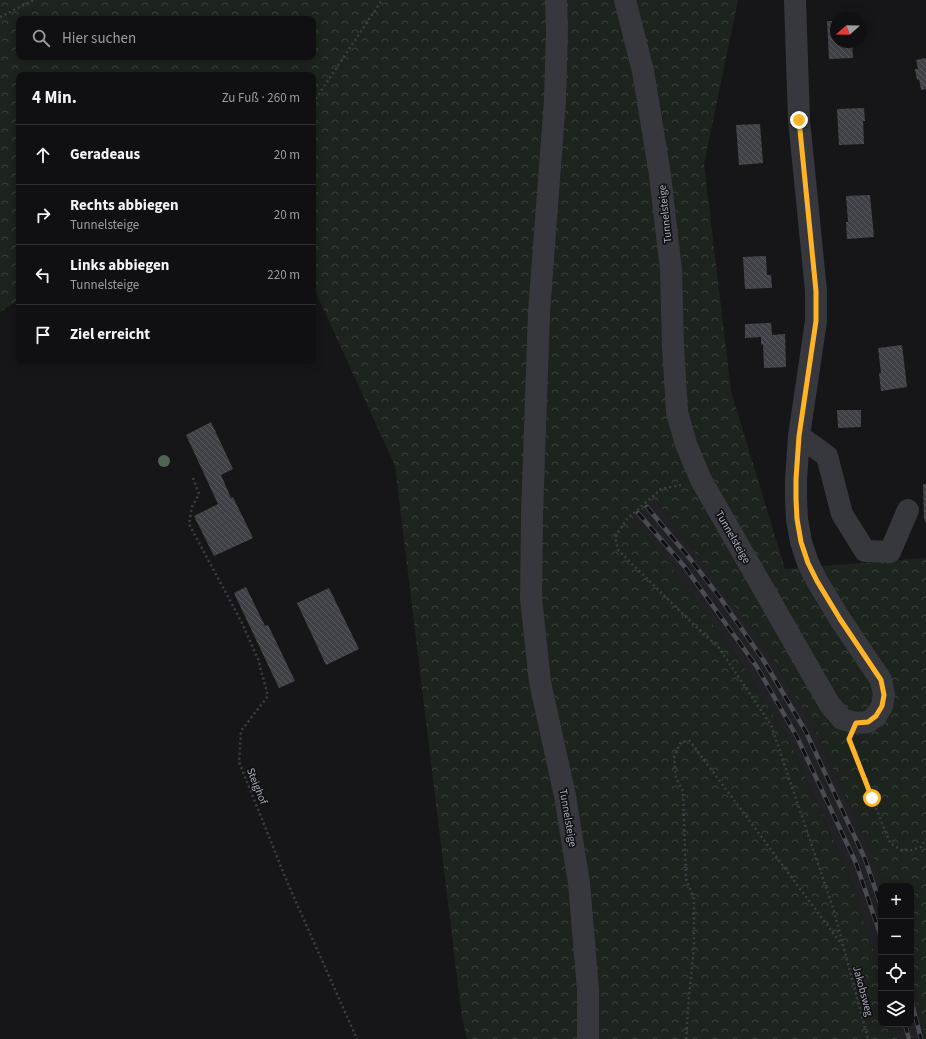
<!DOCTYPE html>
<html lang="de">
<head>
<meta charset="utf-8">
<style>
  body { margin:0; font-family:"Source Sans 3",sans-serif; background:#1e1e21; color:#f1f3f6 }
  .controls { position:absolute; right:12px; bottom:12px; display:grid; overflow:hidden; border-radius:8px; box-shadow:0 2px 10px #0003 }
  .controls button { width:36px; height:36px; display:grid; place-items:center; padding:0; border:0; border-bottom:1px solid #303033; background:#101013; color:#f1f3f6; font:20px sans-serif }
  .compass { position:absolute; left:830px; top:12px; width:36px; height:36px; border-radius:50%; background:#101013; box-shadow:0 2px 10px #0003; rotate:250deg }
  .stop { position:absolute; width:12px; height:12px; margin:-9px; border:3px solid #ffb428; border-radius:50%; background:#fff }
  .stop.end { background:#ffb428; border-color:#fff; box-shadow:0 1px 4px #0008 }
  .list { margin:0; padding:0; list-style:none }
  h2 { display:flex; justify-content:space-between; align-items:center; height:52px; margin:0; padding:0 16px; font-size:17px }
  h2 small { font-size:13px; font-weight:400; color:#9c9da0 }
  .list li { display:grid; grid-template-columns:26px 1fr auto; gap:12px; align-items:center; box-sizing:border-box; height:60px; padding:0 16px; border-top:1px solid #303033 }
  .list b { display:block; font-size:15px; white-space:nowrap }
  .list p { margin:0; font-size:13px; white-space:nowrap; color:#9c9da0 }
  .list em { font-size:13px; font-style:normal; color:#9c9da0 }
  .icon { flex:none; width:22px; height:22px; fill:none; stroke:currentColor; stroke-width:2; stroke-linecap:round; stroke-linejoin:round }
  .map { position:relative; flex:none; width:926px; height:1039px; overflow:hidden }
  .search { position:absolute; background:#101013; box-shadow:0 2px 10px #0003; left:16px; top:16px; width:300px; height:44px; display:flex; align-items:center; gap:10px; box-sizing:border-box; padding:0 14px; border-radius:8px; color:#9c9da0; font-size:15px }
  .panel { position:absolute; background:#101013; box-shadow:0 2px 10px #0003; left:16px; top:72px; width:300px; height:292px; border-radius:8px }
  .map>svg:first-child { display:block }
  .built { fill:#222226 }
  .forest { fill:url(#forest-crowns); fill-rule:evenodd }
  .building { fill:url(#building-back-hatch) }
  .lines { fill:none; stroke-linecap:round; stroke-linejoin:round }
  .path { stroke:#3d3f45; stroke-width:2.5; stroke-dasharray:2 3; stroke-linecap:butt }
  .minor { stroke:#37383e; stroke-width:22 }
  .rail-casing { stroke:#4a4c53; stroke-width:4.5 }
  .rail { stroke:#111114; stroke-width:3; stroke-dasharray:9; stroke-linecap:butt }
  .tree { fill:#4f6551 }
  .route { stroke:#ffb428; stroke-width:5 }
  .labels { text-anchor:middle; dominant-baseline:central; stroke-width:3.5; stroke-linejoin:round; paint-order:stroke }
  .street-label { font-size:11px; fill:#a7adba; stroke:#111114 }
</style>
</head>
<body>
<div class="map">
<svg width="926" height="1039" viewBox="0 0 926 1039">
  <defs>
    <pattern id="forest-crowns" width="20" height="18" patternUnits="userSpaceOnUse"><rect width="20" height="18" fill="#1c241d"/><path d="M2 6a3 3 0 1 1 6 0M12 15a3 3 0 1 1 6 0" fill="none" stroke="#3a413c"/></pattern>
    <pattern id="building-back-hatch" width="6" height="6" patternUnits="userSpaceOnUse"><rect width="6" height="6" fill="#404146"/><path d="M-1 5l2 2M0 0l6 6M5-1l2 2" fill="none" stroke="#595a5f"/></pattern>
  </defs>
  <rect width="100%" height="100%" fill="#161619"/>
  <path class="built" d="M655,500L697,555L771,656L814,728L873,856L882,886H881V977L877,962L846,868L790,742L747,672L675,572L633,517Z
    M911,983L926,1039H897L893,1024H911Z"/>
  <path class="forest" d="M0,0H738L704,164L731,391L785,569L926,558V1039L911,983V886H882L873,856L814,728L771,656L697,555L655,500L633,517L675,572L747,672L790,742L846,868L877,962L881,977V1024H893L897,1039H467L462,1018L395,466L313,286V75H19V300L0,312ZM19,19H313V57H19Z"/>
  <path class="building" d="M827,21H836V42H852L853,58L829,59Z
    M926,58V89L921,90L919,79L917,80L915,69H918L916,60Z
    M864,108L865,121H863L864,144L839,145L837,109Z
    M760,124L763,163L739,165L736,125Z
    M870,195L874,237L847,239L846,222H848L846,196Z
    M766,256L767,275H771L772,288L745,289L743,257Z
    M771,323L772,335L785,334L786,367L764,368L763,344L761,345V337L745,338V324Z
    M902,345L907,387L881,391L879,373H881L878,348Z
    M837,410H861V427L838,428Z
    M211,422L233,469L221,475L231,498L233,497L253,538L214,556L194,516L218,504L186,435Z
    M923,484H926V523L924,519Z
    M246,587L265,626L268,625L295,681L279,688L234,593Z
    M329,588L359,649L326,665L297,603Z"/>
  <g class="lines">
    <path class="path" d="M0,17L34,0
      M313,103L382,0
      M193,478L199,494L192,507L189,524L241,621L258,659L268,696L241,731L239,762L288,884L357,1039
      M681,485L661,489L626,520L615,537L618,550L690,621L719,648L771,725L834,911L868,1039
      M850,743L890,843L901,850H912L921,847L926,839
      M686,1039L689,997L694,947V899L686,879L683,791L676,778L674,756L681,742L690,741L842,945"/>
    <path class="minor" d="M556,0L557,31L555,100L539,312L532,516L531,598L540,682L565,796L579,883L588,990V1039
      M625,0L643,71L660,175L671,270L673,346L677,412L686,444L701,480L830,705L842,719L856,723L868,722L876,716L882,706L884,695L881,680L840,619L817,581L808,563L801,542L797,519L796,499V479L799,436L816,321V291L799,120L795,0
      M799,436L827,456L842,514L865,551L890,552L908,510"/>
    <defs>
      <path id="rail" d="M647,507L691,560L721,599L764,661L806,732L865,859L881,906
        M638,513L684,566L757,667L797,737L856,863L881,937
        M911,999L921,1039
        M905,1024L909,1039"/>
    </defs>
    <use href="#rail" class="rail-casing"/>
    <use href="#rail" class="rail"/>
  </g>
  <circle class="tree" cx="164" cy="461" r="6"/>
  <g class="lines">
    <path class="route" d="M799,120L816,291V321L799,436L796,479V499L797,519L801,542L808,563L817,581L840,619L881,680L884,695L882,706L876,716L868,722L856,723L849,739L872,798"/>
  </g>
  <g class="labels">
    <g class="street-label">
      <text transform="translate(665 214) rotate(-96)">Tunnelsteige</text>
      <text transform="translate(733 537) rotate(60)">Tunnelsteige</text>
      <text transform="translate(257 786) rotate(68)">Steighof</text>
      <text transform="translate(568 818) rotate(80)">Tunnelsteige</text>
      <text transform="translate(863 991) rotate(75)">Jakobsweg</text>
    </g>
  </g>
</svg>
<div class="controls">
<button>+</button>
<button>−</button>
<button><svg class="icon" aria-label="locate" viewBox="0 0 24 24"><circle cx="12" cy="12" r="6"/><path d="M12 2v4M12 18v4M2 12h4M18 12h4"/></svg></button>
<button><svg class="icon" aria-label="layers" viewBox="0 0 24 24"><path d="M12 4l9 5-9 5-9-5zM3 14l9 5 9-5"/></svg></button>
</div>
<svg class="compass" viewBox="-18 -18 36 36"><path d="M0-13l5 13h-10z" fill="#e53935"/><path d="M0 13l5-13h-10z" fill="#9c9da0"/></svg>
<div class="stop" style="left:872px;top:798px"></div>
<div class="stop end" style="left:799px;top:120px"></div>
<div class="search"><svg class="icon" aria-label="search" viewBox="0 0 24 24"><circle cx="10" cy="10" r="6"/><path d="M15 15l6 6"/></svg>Hier suchen</div>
<section class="panel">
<h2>4 Min.<small>Zu Fuß · 260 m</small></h2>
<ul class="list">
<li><svg class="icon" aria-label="ahead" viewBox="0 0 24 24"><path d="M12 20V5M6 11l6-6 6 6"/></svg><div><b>Geradeaus</b></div><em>20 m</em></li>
<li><svg class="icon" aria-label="right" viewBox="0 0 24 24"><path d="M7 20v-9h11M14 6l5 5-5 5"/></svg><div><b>Rechts abbiegen</b><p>Tunnelsteige</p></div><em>20 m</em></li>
<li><svg class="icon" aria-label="left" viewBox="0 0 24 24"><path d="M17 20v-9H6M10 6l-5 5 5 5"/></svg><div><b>Links abbiegen</b><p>Tunnelsteige</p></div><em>220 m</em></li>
<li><svg class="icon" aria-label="arrive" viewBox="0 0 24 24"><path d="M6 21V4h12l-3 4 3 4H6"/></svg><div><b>Ziel erreicht</b></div></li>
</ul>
</section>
</div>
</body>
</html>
